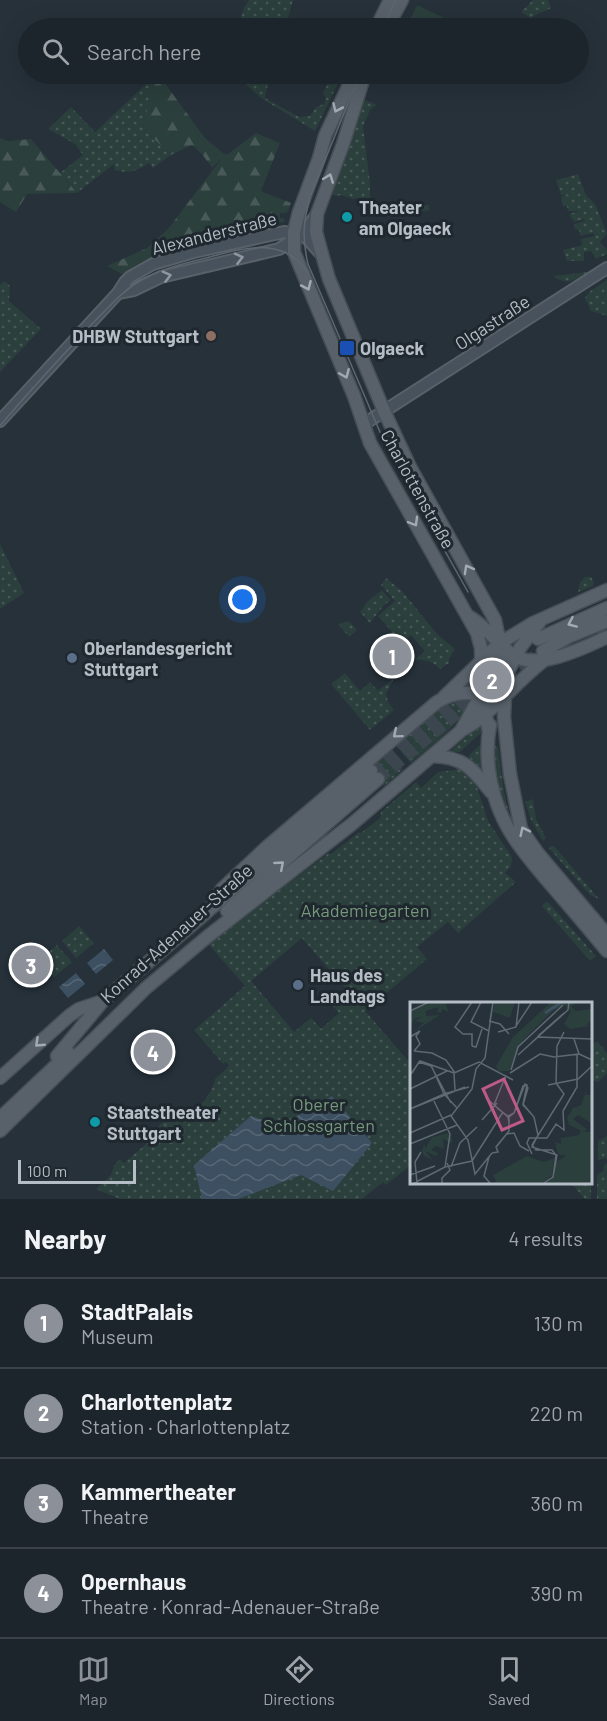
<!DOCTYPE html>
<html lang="en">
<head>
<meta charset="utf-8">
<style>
  body { margin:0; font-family:Barlow,sans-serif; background:#252d34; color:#f1f3f6 }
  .scale { position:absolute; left:18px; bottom:15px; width:118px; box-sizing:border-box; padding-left:6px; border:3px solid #b5bdc6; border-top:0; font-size:16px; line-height:21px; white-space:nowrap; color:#b5bdc6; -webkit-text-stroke:4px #1f272f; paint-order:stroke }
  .you { position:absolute; left:243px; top:600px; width:21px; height:21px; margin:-15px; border:4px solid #fff; border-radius:50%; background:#1a73e8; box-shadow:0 0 0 9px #1a73e833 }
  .badge { display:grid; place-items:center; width:39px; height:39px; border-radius:50%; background:#8c9099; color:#fff; font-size:20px; font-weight:700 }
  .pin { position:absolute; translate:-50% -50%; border:3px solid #fff; box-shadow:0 2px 6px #0006 }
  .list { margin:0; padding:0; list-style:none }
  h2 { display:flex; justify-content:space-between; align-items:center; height:78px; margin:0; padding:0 24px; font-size:26px }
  h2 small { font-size:20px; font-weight:400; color:#a0a5a9 }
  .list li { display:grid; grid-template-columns:39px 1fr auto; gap:18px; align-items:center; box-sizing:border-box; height:90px; padding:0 24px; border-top:2px solid #3a4248 }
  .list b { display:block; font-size:22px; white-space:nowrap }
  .list p { margin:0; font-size:20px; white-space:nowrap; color:#a0a5a9 }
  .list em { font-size:20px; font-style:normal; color:#a0a5a9 }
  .icon { flex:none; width:33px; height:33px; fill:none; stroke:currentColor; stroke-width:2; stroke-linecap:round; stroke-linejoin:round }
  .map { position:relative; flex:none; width:607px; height:1199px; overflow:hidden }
  .search { position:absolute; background:#1c252c; box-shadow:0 6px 24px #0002; left:18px; right:18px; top:18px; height:66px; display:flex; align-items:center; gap:15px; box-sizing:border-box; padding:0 21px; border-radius:33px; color:#a0a5a9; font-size:22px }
  .sheet { height:438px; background:#1c252c }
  nav { display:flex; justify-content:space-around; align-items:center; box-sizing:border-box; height:84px; border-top:2px solid #3a4248; background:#1c252c; font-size:16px; color:#a0a5a9 }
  nav a { display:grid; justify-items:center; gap:3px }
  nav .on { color:#8c9099 }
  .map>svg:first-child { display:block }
  .green { fill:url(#green-dots); fill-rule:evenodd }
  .forest { fill:url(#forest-firs) }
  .pitch { fill:#2b3f3d }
  .water { fill:url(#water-waves) }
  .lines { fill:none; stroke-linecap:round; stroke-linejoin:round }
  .primary-tunnel { stroke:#3b464f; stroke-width:12; stroke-dasharray:12 6; stroke-linecap:butt }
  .secondary-casing { stroke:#586068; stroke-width:14 }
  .primary-casing { stroke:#464e56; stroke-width:15 }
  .secondary { stroke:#48525d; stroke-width:10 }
  .primary { stroke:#58616a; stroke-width:12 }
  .tram { stroke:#5c6771; stroke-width:1.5 }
  .oneway { stroke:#a2abb4 }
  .oneway2 { stroke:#8f98a1 }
  .culture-dot { fill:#0f9aa8; stroke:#1f272f; stroke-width:2 }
  .education-dot { fill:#8d6e63; stroke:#1f272f; stroke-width:2 }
  .transit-dot { fill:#1a4fb4; stroke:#1f272f; stroke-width:2 }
  .service-dot { fill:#5c6f8a; stroke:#1f272f; stroke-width:2 }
  .labels { text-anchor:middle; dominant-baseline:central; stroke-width:6; stroke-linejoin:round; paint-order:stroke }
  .poi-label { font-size:18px; font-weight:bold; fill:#b5bdc6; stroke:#1f272f; text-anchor:start }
  .street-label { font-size:18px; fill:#b5bdc6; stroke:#1f272f }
  .park-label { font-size:18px; fill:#76997b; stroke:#1f272f }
  .inset-river { fill:none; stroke:#3d5061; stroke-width:3 }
  .inset-road { fill:none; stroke:#5f6972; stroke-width:1.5 }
  .view { fill:#bd5a86; fill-opacity:0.15; stroke:#bd5a86; stroke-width:3 }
  .inset-edge { fill:none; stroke:#b5bdc6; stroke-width:3 }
</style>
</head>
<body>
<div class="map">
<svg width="607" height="1199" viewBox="0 0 607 1199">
  <defs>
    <pattern id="green-dots" width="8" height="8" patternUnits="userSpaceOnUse" patternTransform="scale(1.5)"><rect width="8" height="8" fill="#2b3f3d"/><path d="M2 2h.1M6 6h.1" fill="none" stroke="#485958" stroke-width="1.8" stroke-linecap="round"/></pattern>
    <pattern id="forest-firs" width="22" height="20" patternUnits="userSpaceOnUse" patternTransform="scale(1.5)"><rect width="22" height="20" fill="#2b3f3d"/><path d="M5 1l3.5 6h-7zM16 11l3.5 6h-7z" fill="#485958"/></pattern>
    <pattern id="water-waves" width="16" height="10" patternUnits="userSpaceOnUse" patternTransform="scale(1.5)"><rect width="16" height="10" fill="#3d5061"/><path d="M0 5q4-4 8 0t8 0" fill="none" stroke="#576776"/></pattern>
  </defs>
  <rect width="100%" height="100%" fill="#26313a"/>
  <path class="green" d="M249,0H293L285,28H237L244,8Z
    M533,0H548L551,8L530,18L521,12Z
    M157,74L143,128L171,155L153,168L149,163C137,171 129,174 115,170L114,164L77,193L60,173L83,155L75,144L48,129L71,107L95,132Z
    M234,74H270L265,98L299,117L310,116L316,107L324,104L326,98L323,93L332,75L340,79L315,131L261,98Z
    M361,98L377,105L370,110L363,126L370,184V198L353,199L341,195L337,196L330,194Z
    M578,174L586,195L595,204L607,233L600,242L607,250V254L596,259L591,251L584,252V261H567L563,250L582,245L581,239L595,236L593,233L580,236L579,229L575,230L574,224L585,221L584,219L574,222L569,214L580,211H568L567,206H563L561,196L572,194L561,195L556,180Z
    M387,203L402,204L404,214L386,217Z
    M409,205H429V210L409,214Z
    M229,225L225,239L198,245L195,233Z
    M588,272C575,280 567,287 553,276Z
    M607,280V316L591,311L585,298L589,292Z
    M4,281L10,286L9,301L41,329L0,372V285Z
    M0,544L24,593L0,609Z
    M585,577H591L594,582L593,586L578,592L580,582Z
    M386,578L402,591L437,634L455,649L449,659V663L440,669C433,662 425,659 415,660L425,651L411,635L402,643L378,616L395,601L381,585Z
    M382,590L391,600L384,605L370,623L360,612L368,601Z
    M349,621L357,630L349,637L338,624Z
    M345,673L360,691L370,682L378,691L394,678L386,694L388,702L394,710L370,730L331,684Z
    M466,698L470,701V706C453,729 432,745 411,763L393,742L437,704Z
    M481,724L482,732L460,752L448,753Z
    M482,743L485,774L468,756Z
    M495,746L498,748C502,777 504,806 517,832L515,834L497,792L492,747Z
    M386,748L403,769L384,786L366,765Z
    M459,766L475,781L488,821L512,857L511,866L505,873L516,882L458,933L448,922L417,947L427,959L365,1011L412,1065V1164L386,1185L383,1182L362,1199H120L96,1189L111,1175L114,1165L120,1159L124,1163L153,1138L150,1134L170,1116L196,1109L205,1100L212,1089L215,1079L229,1066L226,1062L223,1064L194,1030L245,986L208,944L329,853L331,854L359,832L361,833L380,818L381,812L416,782L421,788L438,772L455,770ZM302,938L345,988L329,1002L339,1013L321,1029L311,1018L294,1032L251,981Z
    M533,799L536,819L546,838L543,841L531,820L525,802Z
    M551,846H554L599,899L590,895L549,848Z
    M547,901L596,956L590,961L542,906Z
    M210,917L211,919L121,995L120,993Z
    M79,926L94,943L76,958L62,941Z
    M57,945L72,962L54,977L40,960Z
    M598,1042L607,1053V1073L598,1082L592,1080V1043Z
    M607,1136V1158L598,1160V1141Z
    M607,1163V1199H597V1175L603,1171L605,1164Z
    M591,1174V1199H585L571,1183L590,1182Z"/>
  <path class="forest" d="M158,74L205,138L224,154H228L256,133L280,143L261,191L291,203L287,213H280V218L285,219L284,222L226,234L228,226L195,233L197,241L140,263L122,274L107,266L147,248L168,229L222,158L212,168L202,154L192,145L171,155L143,128L149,101Z
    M0,138L8,141L31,139L77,193L27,194L16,212L0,202Z"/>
  <path class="pitch" d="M417,5L451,21L448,28H406Z"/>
  <path class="water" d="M104,949L113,960L96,974L87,963Z
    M76,973L85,984L68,998L59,987Z
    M332,1096L372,1143L333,1191L301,1175L238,1199H202L194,1165L251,1116L280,1126Z"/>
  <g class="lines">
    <path class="primary-tunnel" d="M371,771L488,675
      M378,779L462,709L535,656"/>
    <defs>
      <path id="secondary" d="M118,293L134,290L161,277L279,249L303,234L317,214
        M0,421L118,293L125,282L130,277L153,264L194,252L284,232L303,234L322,255
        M364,424L607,268"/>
      <path id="primary" d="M376,28L390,0
        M387,28L402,0
        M354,74L325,136L319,158L299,212L294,232V252L354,396L370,443L477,633L481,648L482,695L489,732
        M365,74L343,144L317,214L316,232L320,247L329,279L384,411L410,467L495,620L504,663L505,695L504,717L510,774L521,829L537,852L607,935
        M468,616C485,625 495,641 510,653C533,673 584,648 607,637
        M538,639L607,608
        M543,651L568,637L607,621
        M505,677L520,648L541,620
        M444,697L500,643L533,623L607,590
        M490,725C487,740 487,756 489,771C496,822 521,850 553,887C571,908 589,929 607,951
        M462,729L492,675L499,650
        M432,756C464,757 472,768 491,792
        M214,903L222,889L268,846L437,702C453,692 471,690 488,698
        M227,911L378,779
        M57,1056L103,1001L371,771
        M0,1078L69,1016L79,1009L103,1001
        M0,1118L69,1053
        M0,1131L146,988L207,937L352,824L462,730C495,712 517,680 546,659"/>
    </defs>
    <use href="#secondary" class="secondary-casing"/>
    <use href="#primary" class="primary-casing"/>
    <use href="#secondary" class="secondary"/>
    <use href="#primary" class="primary"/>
    <path class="tram" d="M382,28L396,0
      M360,74L310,197C303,223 302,238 308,264L386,446L468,592
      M0,426C29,391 61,357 92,324C108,308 123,290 143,279C167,266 196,261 221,254C254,245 286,241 308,272"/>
  </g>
  <defs><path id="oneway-chevron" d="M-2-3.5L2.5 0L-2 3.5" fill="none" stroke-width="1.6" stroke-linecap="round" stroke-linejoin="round" transform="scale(1.5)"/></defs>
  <g class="oneway">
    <use href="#oneway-chevron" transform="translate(337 108) rotate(114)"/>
    <use href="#oneway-chevron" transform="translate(329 178) rotate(-69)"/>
    <use href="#oneway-chevron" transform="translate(307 286) rotate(66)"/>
    <use href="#oneway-chevron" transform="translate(345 374) rotate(67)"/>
    <use href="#oneway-chevron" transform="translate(414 522) rotate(60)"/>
    <use href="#oneway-chevron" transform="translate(468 569) rotate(-119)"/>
    <use href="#oneway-chevron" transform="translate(572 623) rotate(156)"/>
    <use href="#oneway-chevron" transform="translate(397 734) rotate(140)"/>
    <use href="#oneway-chevron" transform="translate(524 831) rotate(-116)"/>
    <use href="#oneway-chevron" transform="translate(280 865) rotate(-41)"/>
    <use href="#oneway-chevron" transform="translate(39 1043) rotate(137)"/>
  </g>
  <g class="oneway2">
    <use href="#oneway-chevron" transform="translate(239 258) rotate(-14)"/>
    <use href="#oneway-chevron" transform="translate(167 276) rotate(-14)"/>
  </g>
  <g class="culture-dot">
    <circle cx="347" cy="217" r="6"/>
    <circle cx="95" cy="1122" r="6"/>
  </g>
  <circle class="education-dot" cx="211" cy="336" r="6"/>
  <rect class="transit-dot" x="339" y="340" width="16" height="16" rx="3"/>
  <g class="service-dot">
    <circle cx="72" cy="658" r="6"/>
    <circle cx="298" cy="985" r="6"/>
  </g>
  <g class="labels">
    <g class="poi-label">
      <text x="359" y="207">Theater<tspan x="359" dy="21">am Olgaeck</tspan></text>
      <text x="199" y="336" text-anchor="end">DHBW Stuttgart</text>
      <text x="360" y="348">Olgaeck</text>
      <text x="84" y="648">Oberlandesgericht<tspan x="84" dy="21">Stuttgart</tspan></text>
      <text x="310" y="975">Haus des<tspan x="310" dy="21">Landtags</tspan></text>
      <text x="107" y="1112">Staatstheater<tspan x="107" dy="21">Stuttgart</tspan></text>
    </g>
    <g class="street-label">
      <text transform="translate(214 233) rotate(-14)">Alexanderstraße</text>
      <text transform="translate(492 322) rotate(-33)">Olgastraße</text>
      <text transform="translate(418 489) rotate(61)">Charlottenstraße</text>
      <text transform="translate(176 933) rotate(-42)">Konrad-Adenauer-Straße</text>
    </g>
    <g class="park-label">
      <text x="365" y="910">Akademiegarten</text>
      <text x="319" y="1104">Oberer<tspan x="319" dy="21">Schlossgarten</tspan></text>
    </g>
  </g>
  <g transform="translate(410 1002)">
    <rect width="182" height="182" fill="#26313a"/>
    <path d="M19,0H35L39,11L33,7L31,11L27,10L29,5L16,9V14L30,13L2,31L14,21L4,19L12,15L4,17L0,28V10ZM141,0L166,1L161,5L166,9L181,7V18L177,23L180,24L160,27L154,22L161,9L155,3L144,8L112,39L99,69H88L86,64L103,35ZM177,87L176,93H181V121L168,113L163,117L178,128L172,129L159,123L157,116L163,106L171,103ZM39,131L43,139L39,141L33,136L34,147L26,144L21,148L28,151L26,154L15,149L23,158L14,154L12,149L15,141V147L22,135Z" fill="#2b3f3d"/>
    <path d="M170,129L181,130V181H135L142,177L146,160L156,154L148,152L145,140L151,142V136L169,133ZM117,154L134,160L144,156L142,173L133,181H87L83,173Z" fill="#2b3f3d"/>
    <path d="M84,0H105L100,16L83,10Z" fill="#2b3f3d"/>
    <path class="inset-river" d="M135,11L152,0"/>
    <path class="inset-road" d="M71,0L61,20L79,29M0,9L19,0M79,19L90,22L99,32M80,19L83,0M106,24L122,0M88,30L106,25L109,0M128,34L154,11M0,35L10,29L6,34L10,42L4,49M127,35L182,37M164,37L169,52L182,58M121,41L158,8L159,0M62,44V32H53L45,25L62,0M62,44L66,45L72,27M4,49L22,51L36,58L45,71M108,53L128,35L182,37M101,68L108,45L153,3M2,71L9,60L21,64L41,101M100,71L130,52L144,55L169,52M0,73L10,59L44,71M146,81L147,44L154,30M138,83L168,77L182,64M0,87L37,69M45,88L44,71L69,60L103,78M76,96L98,115L99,121V129L86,145L88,150L82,151M23,97L40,132L35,165M84,103L96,73M47,106L34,92L59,85M116,106L124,115L128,133M0,107L34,92L21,63M0,107L55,85M153,109L167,85V52M98,114L104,111L113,84L117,83L113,102L124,115L128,133L122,145L147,153L143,175L134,181M99,115L104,111L115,82L118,86L113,103L117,107M72,118L87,101M0,131L41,113M97,132L104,131L110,144L119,149M0,142L47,123M87,144L99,129V115L87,106M82,151L65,172L58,138L41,114L62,87L66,67L75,56L83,0M122,152L117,141L119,136H137L146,122L154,128L153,109M79,155L74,174L80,181M41,165L50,141L67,125M0,173L25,164M4,181L35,165L62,159L93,110M7,181L5,160L11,150M32,181V176L40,168L37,161M134,181L143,175L146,153L142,148H126L122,143L154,92L146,81"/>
    <path class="view" d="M94,77L113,119L92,128L73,87Z"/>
    <rect width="182" height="182" class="inset-edge"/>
  </g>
</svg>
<div class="scale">100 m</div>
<div class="you"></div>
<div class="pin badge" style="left:392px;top:656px">1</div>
<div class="pin badge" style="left:492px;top:680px">2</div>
<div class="pin badge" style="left:31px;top:965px">3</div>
<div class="pin badge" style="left:153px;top:1052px">4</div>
<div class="search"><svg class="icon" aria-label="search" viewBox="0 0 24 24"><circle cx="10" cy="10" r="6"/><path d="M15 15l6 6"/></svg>Search here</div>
</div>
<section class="sheet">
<h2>Nearby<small>4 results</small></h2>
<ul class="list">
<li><span class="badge">1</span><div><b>StadtPalais</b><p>Museum</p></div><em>130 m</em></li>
<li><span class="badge">2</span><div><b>Charlottenplatz</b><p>Station · Charlottenplatz</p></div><em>220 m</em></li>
<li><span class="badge">3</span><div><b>Kammertheater</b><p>Theatre</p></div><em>360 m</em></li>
<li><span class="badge">4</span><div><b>Opernhaus</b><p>Theatre · Konrad-Adenauer-Straße</p></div><em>390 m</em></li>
</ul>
</section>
<nav>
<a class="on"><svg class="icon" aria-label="map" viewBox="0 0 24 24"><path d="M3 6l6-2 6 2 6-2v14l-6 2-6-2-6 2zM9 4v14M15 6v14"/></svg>Map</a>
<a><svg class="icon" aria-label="directions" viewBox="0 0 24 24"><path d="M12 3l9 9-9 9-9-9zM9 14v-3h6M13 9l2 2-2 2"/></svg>Directions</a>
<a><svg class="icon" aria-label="saved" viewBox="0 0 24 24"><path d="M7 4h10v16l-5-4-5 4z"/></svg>Saved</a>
</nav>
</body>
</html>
